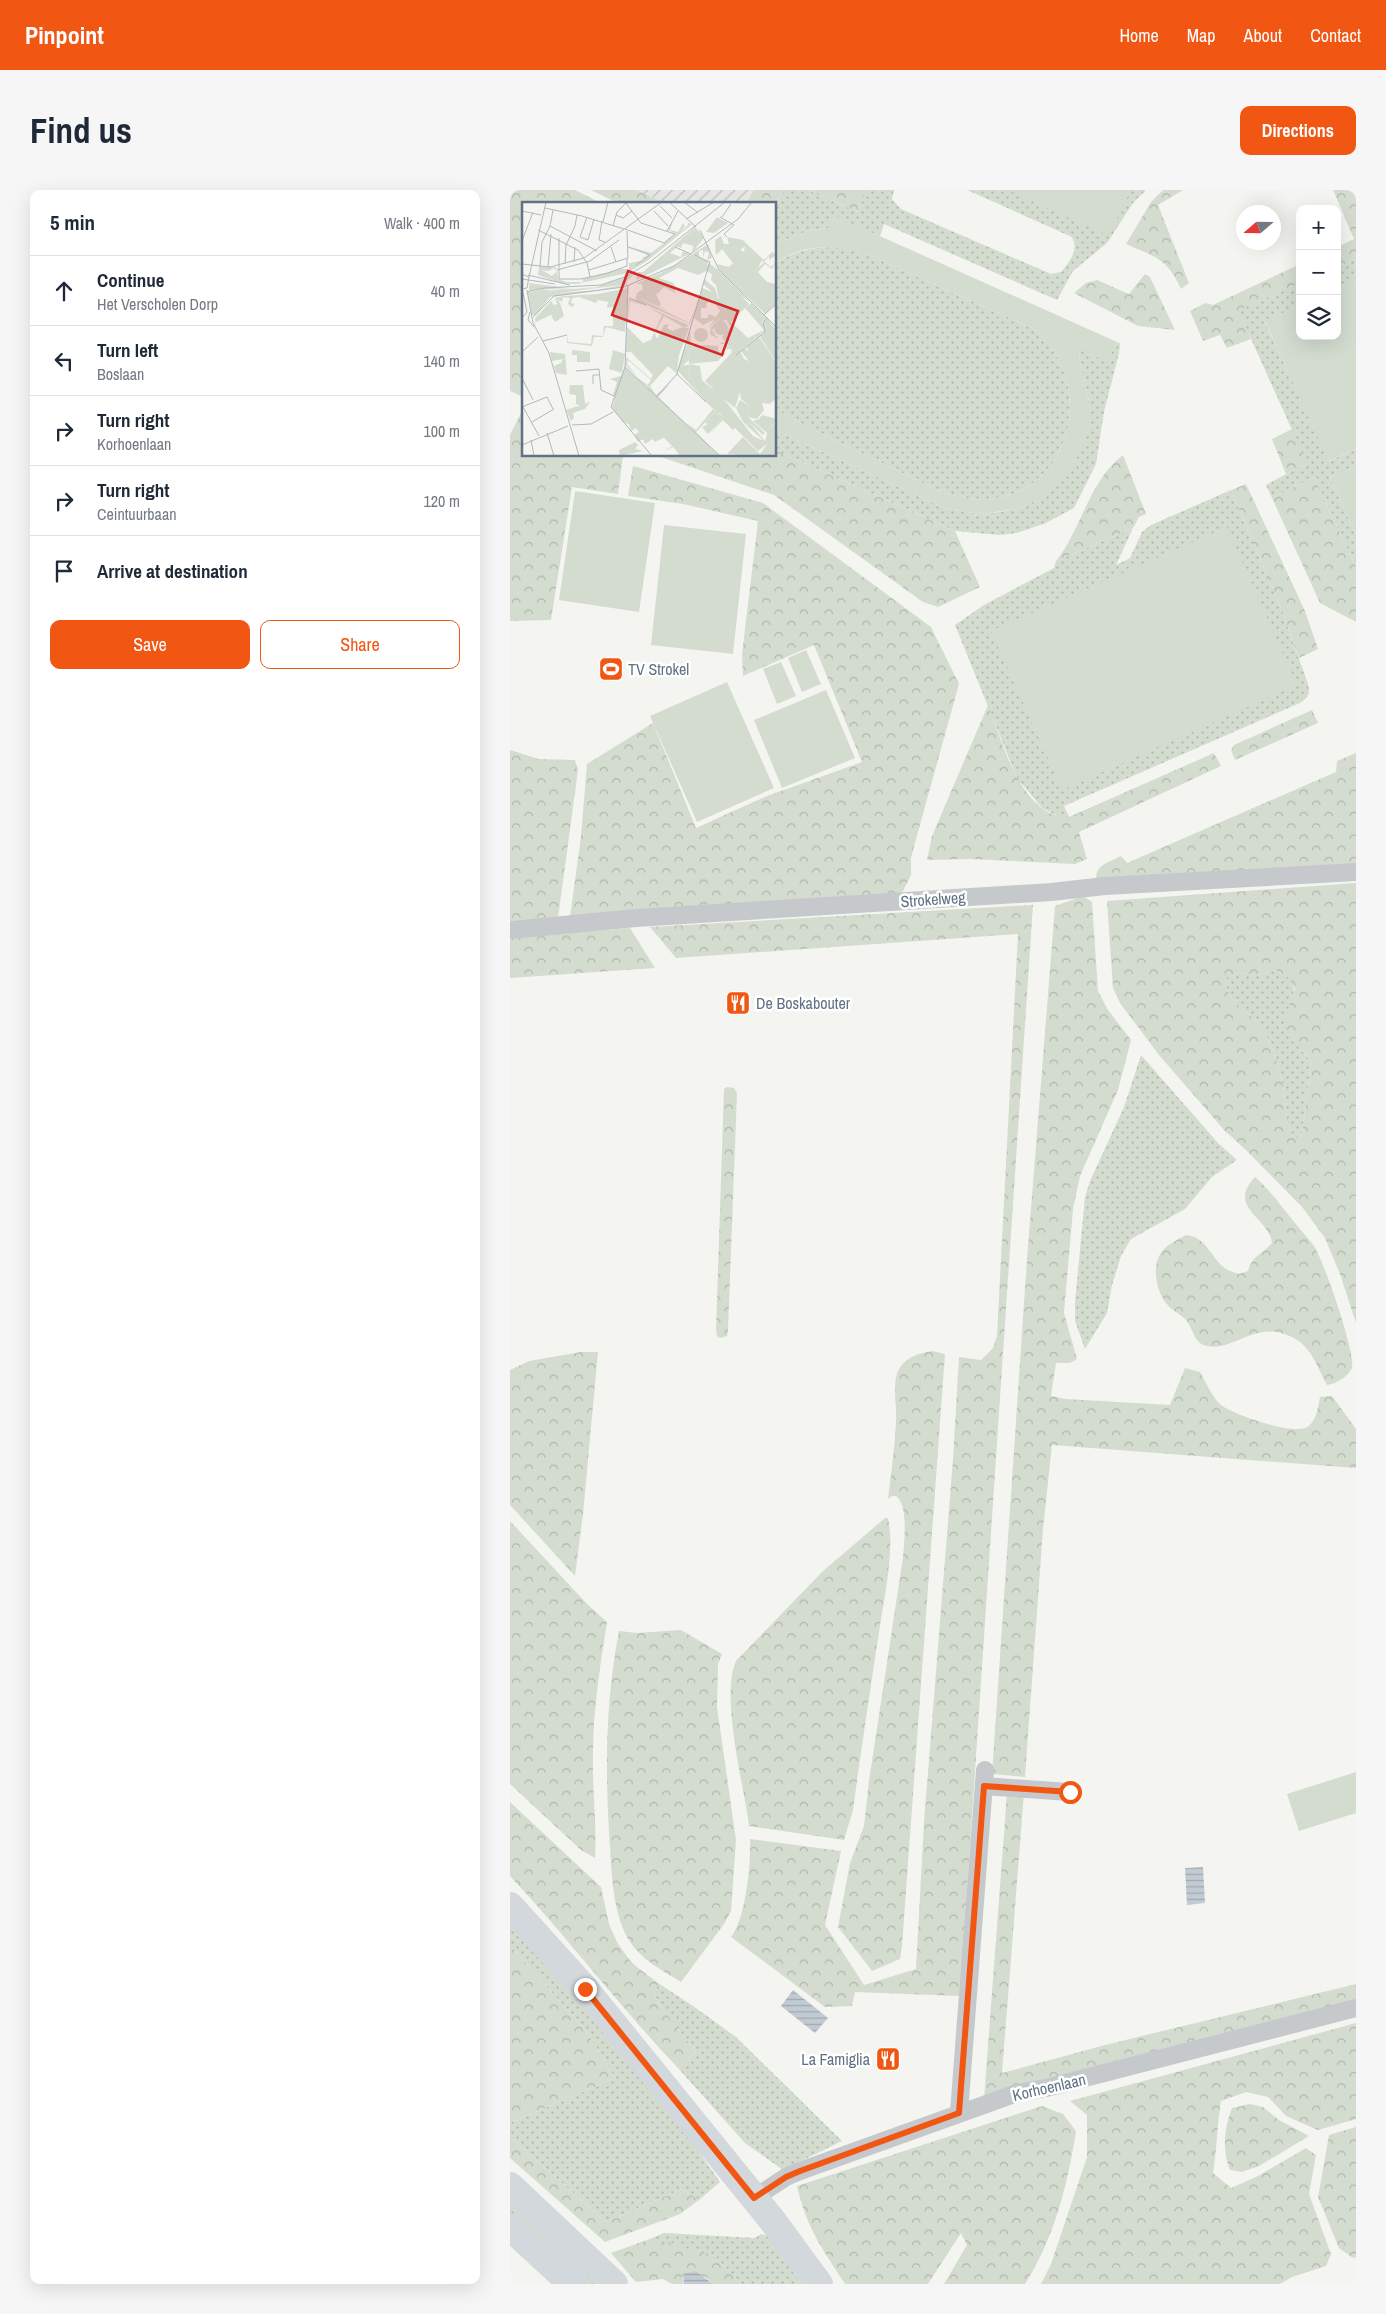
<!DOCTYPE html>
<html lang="en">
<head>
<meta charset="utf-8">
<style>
  body { margin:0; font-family:"Archivo Narrow",sans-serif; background:#f6f6f7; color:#1f2937 }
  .controls { position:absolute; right:15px; top:15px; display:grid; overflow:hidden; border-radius:10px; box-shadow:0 5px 20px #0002 }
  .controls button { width:45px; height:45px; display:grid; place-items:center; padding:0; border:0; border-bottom:1px solid #e0e1e3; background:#fff; color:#1f2937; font:25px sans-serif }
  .compass { position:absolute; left:726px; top:15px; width:45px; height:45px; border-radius:50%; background:#fff; box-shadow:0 5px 20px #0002; rotate:250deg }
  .stop { position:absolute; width:15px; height:15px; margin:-11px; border:4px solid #f15613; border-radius:50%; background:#fff }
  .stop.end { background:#f15613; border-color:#fff; box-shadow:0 1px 5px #0008 }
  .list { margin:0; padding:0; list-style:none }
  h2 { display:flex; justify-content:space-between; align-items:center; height:65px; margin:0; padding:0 20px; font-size:21px }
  h2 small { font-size:16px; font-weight:400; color:#747a83 }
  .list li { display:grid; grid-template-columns:32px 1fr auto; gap:15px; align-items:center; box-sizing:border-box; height:70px; padding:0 20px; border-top:1px solid #e0e1e3 }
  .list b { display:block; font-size:19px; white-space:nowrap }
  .list p { margin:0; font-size:16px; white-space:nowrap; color:#747a83 }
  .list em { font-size:16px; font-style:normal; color:#747a83 }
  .actions { display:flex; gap:10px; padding:15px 20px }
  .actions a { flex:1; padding:11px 0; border:1px solid #f15613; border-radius:10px; text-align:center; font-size:18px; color:#f15613 }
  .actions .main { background:#f15613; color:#fff }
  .icon { flex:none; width:28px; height:28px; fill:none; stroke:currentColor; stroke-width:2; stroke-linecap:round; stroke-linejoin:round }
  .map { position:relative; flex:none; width:846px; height:2094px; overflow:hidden; border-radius:10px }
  header { display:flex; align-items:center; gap:30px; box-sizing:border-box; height:70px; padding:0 25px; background:#f15613; color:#fff }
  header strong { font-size:24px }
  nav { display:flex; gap:28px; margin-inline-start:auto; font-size:18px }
  .intro { display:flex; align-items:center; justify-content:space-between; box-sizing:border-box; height:120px; padding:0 30px }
  h1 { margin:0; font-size:35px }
  .button { padding:12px 22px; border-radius:10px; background:#f15613; color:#fff; font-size:18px; font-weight:700 }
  main { display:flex; gap:30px; padding:0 30px }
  aside { flex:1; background:#fff; border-radius:10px; box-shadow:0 5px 20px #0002 }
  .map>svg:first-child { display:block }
  .industrial { fill:url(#industrial-furrows) }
  .grass { fill:url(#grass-dots) }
  .forest { fill:url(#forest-crowns); fill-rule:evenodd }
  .garden { fill:#d4dcd0 }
  .water { fill:url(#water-rules) }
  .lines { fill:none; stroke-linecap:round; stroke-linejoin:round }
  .street { stroke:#c6c9cc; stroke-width:18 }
  .primary { stroke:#d2d8dc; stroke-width:28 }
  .highway { stroke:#d2d8dc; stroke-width:28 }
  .route { stroke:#f15613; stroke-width:6 }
  .labels { text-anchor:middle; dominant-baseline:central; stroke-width:5; stroke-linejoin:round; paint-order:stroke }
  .poi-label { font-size:16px; fill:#617284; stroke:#fff; text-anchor:start }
  .street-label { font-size:16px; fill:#617284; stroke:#fff }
  .inset-road { fill:none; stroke:#b0b9be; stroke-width:1 }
  .view { fill:#d62828; fill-opacity:0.15; stroke:#d62828; stroke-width:2.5 }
  .inset-edge { fill:none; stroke:#617284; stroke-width:2.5 }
</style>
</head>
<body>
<header>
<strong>Pinpoint</strong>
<nav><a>Home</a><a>Map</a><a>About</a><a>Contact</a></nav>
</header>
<div class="intro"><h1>Find us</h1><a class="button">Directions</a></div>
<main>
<aside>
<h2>5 min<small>Walk · 400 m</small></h2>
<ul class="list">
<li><svg class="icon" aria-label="ahead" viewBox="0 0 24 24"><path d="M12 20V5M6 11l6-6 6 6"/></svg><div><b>Continue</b><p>Het Verscholen Dorp</p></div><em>40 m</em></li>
<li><svg class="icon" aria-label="left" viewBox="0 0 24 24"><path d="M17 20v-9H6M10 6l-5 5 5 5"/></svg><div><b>Turn left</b><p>Boslaan</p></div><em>140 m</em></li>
<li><svg class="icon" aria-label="right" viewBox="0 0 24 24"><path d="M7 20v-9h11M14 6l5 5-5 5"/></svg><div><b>Turn right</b><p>Korhoenlaan</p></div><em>100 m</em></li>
<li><svg class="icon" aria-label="right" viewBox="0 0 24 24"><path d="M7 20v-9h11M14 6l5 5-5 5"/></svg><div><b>Turn right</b><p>Ceintuurbaan</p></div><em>120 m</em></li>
<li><svg class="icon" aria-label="arrive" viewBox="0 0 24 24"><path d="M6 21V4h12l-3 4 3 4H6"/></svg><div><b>Arrive at destination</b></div></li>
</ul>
<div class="actions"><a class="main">Save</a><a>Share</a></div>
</aside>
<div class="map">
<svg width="846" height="2094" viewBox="0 0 846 2094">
  <defs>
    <pattern id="industrial-furrows" width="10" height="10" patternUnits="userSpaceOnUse" patternTransform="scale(1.25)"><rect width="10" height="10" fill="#e5e6e3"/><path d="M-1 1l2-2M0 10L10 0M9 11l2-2" fill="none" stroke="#bdbfbe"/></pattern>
    <pattern id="grass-dots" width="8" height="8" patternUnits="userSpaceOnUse" patternTransform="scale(1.25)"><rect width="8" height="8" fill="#d4dcd0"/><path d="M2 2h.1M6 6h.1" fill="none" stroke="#afb7ae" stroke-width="1.8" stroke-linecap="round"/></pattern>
    <pattern id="forest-crowns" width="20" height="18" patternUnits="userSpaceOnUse" patternTransform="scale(1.25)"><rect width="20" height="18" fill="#d4dcd0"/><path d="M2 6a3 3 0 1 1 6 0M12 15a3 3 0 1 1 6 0" fill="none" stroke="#afb7ae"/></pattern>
    <pattern id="water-rules" width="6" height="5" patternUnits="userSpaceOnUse" patternTransform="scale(1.25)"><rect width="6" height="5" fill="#c1cbd1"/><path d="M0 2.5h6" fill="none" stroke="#a0a9af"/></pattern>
  </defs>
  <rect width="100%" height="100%" fill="#f4f5f0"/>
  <path class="industrial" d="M127,0H243L237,14H157Z"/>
  <path class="grass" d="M275,0H298L348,22L355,0H384L382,9L391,19L541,84L551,82C560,71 569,61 562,47L457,0H636L623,13L597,53L563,81L547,110L374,34L370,46L325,27L318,38L297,41L265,54L264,14Z
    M319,57L337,58L359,65L524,139C595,199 555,322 457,308C432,305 406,289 384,279C344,259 304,241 265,219V74C280,62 300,58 319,57Z
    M846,69V90L827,98V77Z
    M790,93V115L755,132L819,271L846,259V276L820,288L846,345V377L804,287L762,308L756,295L797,273L728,120Z
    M607,152L610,153L609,163L594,222L586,274L564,318L536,333L507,343L489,345L445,341L265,260V240L437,319L471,324L489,322L507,319L525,311L579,210L569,168L570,159L597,171Z
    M721,300L771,418L798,494C800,504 799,507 790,513L554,616L559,627H550L532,618L507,588L445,435L474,415L544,378L546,371L623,338L606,375L620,368L632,342L641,335Z
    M765,780C777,785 787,791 783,806L791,860L801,871L792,945L785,949C774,935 777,918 774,901C770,881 763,853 750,836C737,819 715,812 715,788L729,783L748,785Z
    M631,865L708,953L727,970L702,987L675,1019L621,1049L611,1066L602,1095L597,1123L575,1159L565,1131V1112L575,1007L580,991L614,917Z
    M0,1731L164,1921L187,1959L210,1992L189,2010L172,1999L96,2032L0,1947V1933L105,1888L76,1841L0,1755Z
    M148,1793L183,1816L226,1847L332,1951L273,1980L235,1953L168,1878L186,1862L148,1813L145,1806Z
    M0,2008L90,2094H70L0,2026Z
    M154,2043L245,2048L251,2044L257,2046L292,2094H231L205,2066L137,2050Z"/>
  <path class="forest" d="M0,0H65L93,14H14V207L0,201Z
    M81,0H127L157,14H109Z
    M243,0H275L264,14H237Z
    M298,0H355L348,22Z
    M653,0H673L648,15L679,93L671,99C657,68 645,67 616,54L641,12Z
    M823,0H846V69L827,77V57L844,49Z
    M790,74V93L729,120L741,149L717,158L710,145L693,151L680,121L695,113L703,115Z
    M635,84L640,87L665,140L628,136L564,103L576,93L587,90L619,104Z
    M13,219L14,265L113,266L108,304L62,297L41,430L0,431V245Z
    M782,239L798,273L776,284L762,249Z
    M265,260L445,341L470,397L428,417L413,412L264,305L145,265H265Z
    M613,265L636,324L629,327L623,338L546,371C572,338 579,291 613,265Z
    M123,276L253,313L421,437L449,494L406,649L401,668V685L392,703L60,727L71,646L77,574L143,533L186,638L257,606L352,572L304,455L233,486L232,464L248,331L173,314L118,306Z
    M804,287L846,377V432L810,413L762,308Z
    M736,294L795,421L808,459L789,468L771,418L721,300Z
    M478,515C492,550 511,628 559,627L704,563L711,576L569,642L577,669L565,674L460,669L417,670L422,646Z
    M802,520L808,533L725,570L721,560L724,555Z
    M0,560L29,569L65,570L68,580L48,728L0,731Z
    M846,563V675L586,693C585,674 596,674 611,666L617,673L826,582L827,571Z
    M846,693V1133L830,1084L815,1048L792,1017L737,961L714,940L649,865L610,813L603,798L597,711ZM765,780C776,785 781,788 785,799C776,827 768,834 790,859C794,863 798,866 801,871L792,945L786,948C774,936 777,917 774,901C770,881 763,853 750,836C738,819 715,812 715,788L729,783L748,785Z
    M573,706L582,712L588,801L598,820L621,850L608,900L570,986L563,1019L554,1123L567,1169L560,1173H546L541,1206L556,1209L660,1215L675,1178L690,1182C696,1192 702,1207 711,1215C724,1225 787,1247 799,1236C807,1228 808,1217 810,1207L822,1206L846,1239V1278L542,1255L533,1339L515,1587L482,1584L517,1069L545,716Z
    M523,715L450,1806L345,1802L342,1816L315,1817L221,1747C236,1728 241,1673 240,1649L331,1661L315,1735L354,1795L406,1779L414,1632L443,1269L449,1167L471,1170L483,1158L487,1146L508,744L166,768L140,737Z
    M120,738L145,778L0,788V747Z
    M217,897L224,898L227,903L218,1141L217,1146L210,1148L207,1146L206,1140L214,899Z
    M745,987C762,1002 775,1021 790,1039C794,1044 800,1050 804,1056C814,1071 846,1164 842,1178C838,1187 826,1194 817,1195C807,1177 802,1157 782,1147C744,1129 727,1161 697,1156C684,1154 683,1138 676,1130C670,1124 661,1120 656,1113C645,1099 641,1072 654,1059C660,1053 669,1049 676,1045C694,1046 700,1064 711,1075C716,1080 723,1082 729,1084L738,1081C744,1063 751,1066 762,1053C759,1027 716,1018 745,987Z
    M423,1161L435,1164L392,1756L390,1769L362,1781L328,1737L340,1673L354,1636L359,1591L393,1367C394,1352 399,1316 386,1306H382L378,1309C381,1283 385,1257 386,1231C387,1216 382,1196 388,1181C395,1167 409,1163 423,1161Z
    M71,1162H88L73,1324L65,1386L0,1315V1180L19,1171Z
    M375,1328H378C385,1359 374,1410 369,1442C360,1501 351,1561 343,1620L334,1650L239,1636C234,1595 210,1507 226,1471L313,1381Z
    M0,1331L77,1414L97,1432C90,1477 83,1520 83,1565C82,1599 87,1633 85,1668L71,1660L0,1594Z
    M171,1440L212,1464L208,1474L207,1517L226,1650L221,1721L214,1734L171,1792C153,1781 132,1770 120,1752C103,1725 102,1688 100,1657C95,1584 95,1513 109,1441L127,1443Z
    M497,1603H514L492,1883L595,1855L846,1794V1813L474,1909Z
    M0,1612L91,1697L99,1734L108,1754L122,1773L148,1793L145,1806L148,1813L186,1862L168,1878C109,1816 58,1748 0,1686Z
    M0,1755L76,1841L105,1888L0,1933Z
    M846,1833V1929L808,1940L776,1926L758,1907L736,1902L711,1911C707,1935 707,1959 703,1983L721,1998L748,1986L796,1958L806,1965L799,2004L821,2064L816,2076L782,2087L770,2094H531L541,2074L577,1967V1925L560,1911Z
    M740,1914L753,1917L769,1930L799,1946L749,1976L732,1982L720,1980C712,1960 714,1938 722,1918Z
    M532,1916L553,1924L566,1941C558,1994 544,2049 515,2094H434L457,2055L451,2043L418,2094H335C313,2060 296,2037 287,1996Z
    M846,1937V2067L843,2068L829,2058L808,2007L819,1945Z
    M0,1947L96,2032L172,1999L189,2010L170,2024L95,2052L0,1968Z
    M137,2050L171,2054L175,2058L205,2066L231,2094H203L196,2087H172L174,2094H162L153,2089L126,2092L101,2063Z"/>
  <path class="garden" d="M498,0H621L599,46Z
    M325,26L607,152L597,172L570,160L569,168L579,210V238L574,254L564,273L539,301L525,311L507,319L471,324L437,319L265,240V219C304,241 344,259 384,279C406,289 432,305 457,308C555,322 595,199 524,139L359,65C329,55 291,52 265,74V54L297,41L318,38Z
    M846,90V259L818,271L755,131L790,115V146H827V98Z
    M846,276V345L820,288Z
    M65,301L145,313L129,422L49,410Z
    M154,335L236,344L223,464L141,455Z
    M717,337L787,495L552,600L481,441Z
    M296,460L311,494L292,502L278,468Z
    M271,472L286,506L267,514L253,479Z
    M217,492L264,598L187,632L140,526Z
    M316,500L345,568L272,598L244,530Z
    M846,1582V1623L789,1641L777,1604Z"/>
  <path class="water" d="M693,1677L695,1713L677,1715L675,1678Z
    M283,1800L318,1828L305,1843L271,1816Z
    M186,2081L203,2094H174L173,2084Z"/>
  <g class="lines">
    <path class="street" d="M0,740L126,728L541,702L595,696L846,682
      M474,1596L559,1602
      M449,1923L475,1580
      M244,2008L276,1987L290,1981L507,1903L536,1898L846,1818"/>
    <path class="primary" d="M0,1716L75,1799L262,2030L309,2094"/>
    <path class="highway" d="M0,1996L104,2094
      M0,2037L62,2094"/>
  </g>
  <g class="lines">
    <path class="route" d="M75,1799L244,2008L276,1987L290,1981L449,1923L474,1596L560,1602"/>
  </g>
  <defs>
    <symbol id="stadium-square" viewBox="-11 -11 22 22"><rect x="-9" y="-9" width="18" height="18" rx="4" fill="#f15613" stroke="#fff"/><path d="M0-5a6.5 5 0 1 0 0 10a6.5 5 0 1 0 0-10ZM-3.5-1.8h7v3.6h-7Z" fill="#fff"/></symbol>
    <symbol id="restaurant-square" viewBox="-11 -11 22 22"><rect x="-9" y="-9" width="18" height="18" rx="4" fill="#f15613" stroke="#fff"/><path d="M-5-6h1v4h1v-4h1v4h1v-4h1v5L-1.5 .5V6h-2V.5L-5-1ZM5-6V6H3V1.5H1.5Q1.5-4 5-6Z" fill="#fff"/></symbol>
  </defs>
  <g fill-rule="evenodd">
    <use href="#stadium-square" x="87" y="465" width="28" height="28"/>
    <use href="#restaurant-square" x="214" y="799" width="28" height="28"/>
    <use href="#restaurant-square" x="364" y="1855" width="28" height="28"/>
  </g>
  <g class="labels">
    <g class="poi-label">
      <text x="118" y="479">TV Strokel</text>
      <text x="246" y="813">De Boskabouter</text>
      <text x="360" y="1869" text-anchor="end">La Famiglia</text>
    </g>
    <g class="street-label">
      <text transform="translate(423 709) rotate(-4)">Strokelweg</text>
      <text transform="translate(539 1897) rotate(-13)">Korhoenlaan</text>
    </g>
  </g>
  <g transform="translate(12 12)">
    <rect width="254" height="254" fill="#f4f5f0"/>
    <path d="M175,27L182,36L170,51L171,44L161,41L159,46L154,44ZM228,45L242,58L250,50L254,53L247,58V54L241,61L240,58L236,66L228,61L235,67L232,71L219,57V48L222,50ZM104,75L103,78L75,85L53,88L20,87L36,91L75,88L100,83L106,77L104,83L94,86L28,95L14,113H10L6,90L26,86L7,88V81L46,86H27L54,87L81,84ZM33,96L38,100L36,101H38L42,114L33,120L29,113L14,120V125L13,116L29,99L32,103L35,102ZM198,116H205L211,123L209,127L213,124L222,132L208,146L200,135L208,125L204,117L190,128L196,137L188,132L189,125ZM192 126a7 7 0 1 1 14 0a7 7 0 1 1-14 0ZM185,143L196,144V159L167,162L178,164L180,178L203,200L200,212L195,211L199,218L186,232L180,225L186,222L183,221L194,209L189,205H193L172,185L178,178H168L166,147L185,145ZM50,148L68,150V160H55V153H50ZM28,150L43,152L45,173L34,171L32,164L39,161L41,157L30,159ZM103,166L197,254H157L160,252L143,235L133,240L131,237L123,242L121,237L116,240L112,233L117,230L114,226L109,229L107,222L100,220L91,192L95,180L88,177L99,174ZM48,183H61L63,201L60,204L54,202V193L47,192ZM218,198L228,204L226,215L243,231L241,233L228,221L224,223L220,218L214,206ZM221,235L234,248L236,254L205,252ZM113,240L116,243L113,247L121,249L98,254L97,248Z" fill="#d4dcd0"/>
    <path d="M195,15L206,21L192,31L184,30ZM152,16L148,28L156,30L161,21L163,24L158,30L166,23V21L170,22L125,59L107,70V61L123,58L120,56L126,53L106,44L129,51L154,32L146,28ZM173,25L175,27L148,51L159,55L161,49L167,52L115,78L114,71L100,83L36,91L20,89L72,86L117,70H121ZM199,34L202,42H207L205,35L221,38L228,45L222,50L223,44L219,47V57L232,70L235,68L228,62L230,60L236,66L243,60L249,65L254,60L250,67L243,62L236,70L245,80L254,82V101L243,112L199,70L195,62L207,65L211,61L200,47L194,53V59L193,38ZM186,42L190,56L185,58L187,51L183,49L181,55V48L177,49V55L186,59L185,64L187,61L195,67L228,100L219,94L227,102L209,120L226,136L242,128L223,106L229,101L244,115L240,120L242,128V129L235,136L232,134L234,136L218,149L222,157L217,155L227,159L219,149L223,146L226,150L225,144L237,135L254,160V197L248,202L240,201L242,208L235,217L226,215L228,204L219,197L218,190L213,206L202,197L231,234L237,237L241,238L224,223L228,221L243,239L245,231L231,219L237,217L240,213L252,216L254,219L245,230L253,221L254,254L235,253L234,248L238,252L245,242L236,249L213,226L197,244L211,228L201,218L186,233L199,218L195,211L199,213L202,203L198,210L189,205L156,169L154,171L146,164L128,184L134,193L150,180L136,195L148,206L145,209L148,207L155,213L139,230L142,232L156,214L177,235L165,221L174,228L191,207L194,209L174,230L197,254H153L157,252L151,245L143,249L150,244L114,207L101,211L100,218L90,206L97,184L103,196L109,200L103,204L108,201L114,206L112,200L124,191L107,179L99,187L101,173L108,176L102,172L103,166L123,183L120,185L127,186L115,175L126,183L129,178L106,158L105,162L115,174L103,163L104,155L129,177L131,173L109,150H104V136L107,97L123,104L108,99L105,125L121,141L129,138L140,113L124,104L168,124L161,125L167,126L157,153L155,169L163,144H167L164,143L168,126L169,144L185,143V145L166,147L167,158L161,163H167L168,178H179L172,185L196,207L203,200L182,180L193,188L183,179L213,147L208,151L210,147H206V149L196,159L195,142L197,152L203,151L206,149L203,142H198L201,140L208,146L222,132L213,124L208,126L211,123L204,116H198L186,126L193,117L181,123L172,116L180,86L190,90L181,82L182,77L193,86L196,96L197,97L194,83L189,78L190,72L184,69L176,73L156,66L137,76L152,81L153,91L142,85L135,92L122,88L134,92L139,103H136L147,109L115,95L167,121L175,102L168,122L113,98L115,91L121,87L120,82H114L147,67ZM190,97L198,109L194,115L186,112V116H179V106H185L184,102ZM142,114L161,125L150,129L145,126L147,122L142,123L135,137L133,131ZM17,65H34L35,69L32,66L26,69L20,68L30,74L35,69L36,77L44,80H61V77L98,67H106V71L54,82L39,81L16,73ZM106,86L103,130L84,125L81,135H72L70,144L45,141V133L46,140L69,142L70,133L81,134L82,124H91V105L85,106L86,100L76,98L74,101L57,95L50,96L49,101L53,102L50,105L46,102L48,96L41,95L40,100L33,96L41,94L76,92ZM245,116L254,128V159L238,135L242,131L241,120ZM91,148L103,152L100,171L87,167ZM68,200L63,207L51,211L52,216L49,219L44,208Z" fill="#d4dcd0" fill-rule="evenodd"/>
    <path d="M172 133a7 7 0 1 1 14 0a7 7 0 1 1-14 0Z" fill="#d4dcd0"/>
    <path class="inset-road" d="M147,0L174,25M162,0L175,10M138,4L150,16M23,6L60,14L102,27M0,9L19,13M132,9L146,24M94,13L101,16L110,9M65,15L58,35L66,38M198,15L212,23L202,32L205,35M200,15L209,2M164,17L192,0M80,19L77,38L83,40M81,20L86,0M28,24L75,49M91,24L95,10L104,1M103,27L142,41L153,32L119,21L103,0M16,28L56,48L65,61L68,75M178,28L197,68L254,125M145,29L156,9M37,36V77H59L86,71L105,64V57M66,38L72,17M0,39L11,10M89,45L94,60M106,45L128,53L114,63M153,45L169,52M173,53L187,60M52,60L53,45M0,62L28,65L62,56L140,0M43,62L44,43L53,24L55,13M18,65L20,40L28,24L31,8M26,65L29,32M35,68L68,59L97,38M67,68L106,56L105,29M0,72L7,75L5,86L0,87M6,73L48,83M7,75L24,0M0,77L33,82M106,83L103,165L89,205L130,254M5,88L11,121L27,151L57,254M1,91L5,110L1,115M5,92L7,89L22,86L79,83L105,74L128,60L203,0M107,96L124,103M8,110L6,118L12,125M242,113L254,102M11,115L32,94L102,85L152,64L216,17L230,0M21,139L45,133M0,150L16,135M214,153L243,130L241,121L245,115M103,165L198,254M54,169L77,167L79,188L92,194M0,176L11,198M71,182V173H78M135,194L155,172M184,200L155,172L188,59M0,203L17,234M0,205L25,195L31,207M10,220L32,207M50,223L69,222L91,210M25,231L32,254M9,238L12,254M0,243L46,224"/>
    <path class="view" d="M106,69L216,109L200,153L90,113Z"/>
    <rect width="254" height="254" class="inset-edge"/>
  </g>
</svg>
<div class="controls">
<button>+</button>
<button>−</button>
<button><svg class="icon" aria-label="layers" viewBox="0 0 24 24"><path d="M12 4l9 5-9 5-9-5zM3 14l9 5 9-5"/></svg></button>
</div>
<svg class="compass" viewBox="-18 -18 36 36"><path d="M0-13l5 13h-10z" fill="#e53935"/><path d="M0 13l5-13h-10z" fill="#747a83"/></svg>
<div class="stop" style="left:560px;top:1602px"></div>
<div class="stop end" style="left:75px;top:1799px"></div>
</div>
</main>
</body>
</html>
